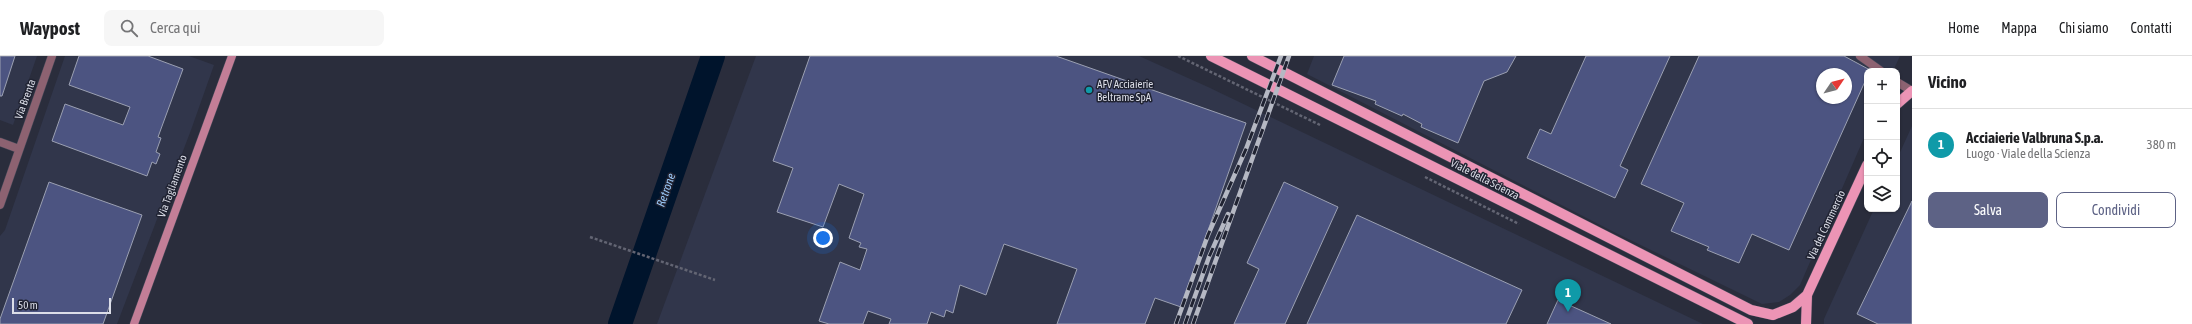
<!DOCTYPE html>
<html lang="it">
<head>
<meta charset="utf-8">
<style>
  body { margin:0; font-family:"Asap Condensed",sans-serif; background:#f6f6f6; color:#202124 }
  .controls { position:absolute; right:12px; top:12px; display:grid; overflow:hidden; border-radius:8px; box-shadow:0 1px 3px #0004 }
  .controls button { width:36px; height:36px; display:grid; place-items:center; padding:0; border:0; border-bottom:1px solid #e0e0e0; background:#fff; color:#202124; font:20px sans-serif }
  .compass { position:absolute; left:1816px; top:12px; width:36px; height:36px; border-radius:50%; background:#fff; box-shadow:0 1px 3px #0004; rotate:55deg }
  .scale { position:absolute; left:12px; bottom:10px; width:99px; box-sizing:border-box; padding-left:4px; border:2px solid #dcdee8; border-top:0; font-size:11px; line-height:14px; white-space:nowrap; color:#dcdee8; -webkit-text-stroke:3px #202332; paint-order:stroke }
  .you { position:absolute; left:823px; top:182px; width:14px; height:14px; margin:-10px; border:3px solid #fff; border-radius:50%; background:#1a73e8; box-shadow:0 0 0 6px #1a73e833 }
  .badge { display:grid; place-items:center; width:26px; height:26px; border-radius:50%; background:#5d6285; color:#fff; font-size:13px; font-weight:700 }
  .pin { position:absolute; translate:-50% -33px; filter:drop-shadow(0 1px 2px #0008) }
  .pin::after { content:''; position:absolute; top:21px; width:14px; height:12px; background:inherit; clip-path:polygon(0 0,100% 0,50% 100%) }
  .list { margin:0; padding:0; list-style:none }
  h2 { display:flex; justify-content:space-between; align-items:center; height:52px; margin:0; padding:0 16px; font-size:17px }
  h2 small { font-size:13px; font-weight:400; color:#757577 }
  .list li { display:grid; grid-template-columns:26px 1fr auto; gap:12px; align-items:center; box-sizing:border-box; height:72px; padding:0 16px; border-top:1px solid #e0e0e0 }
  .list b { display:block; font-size:15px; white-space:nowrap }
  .list p { margin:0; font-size:13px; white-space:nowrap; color:#757577 }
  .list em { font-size:13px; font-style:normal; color:#757577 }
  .actions { display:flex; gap:8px; padding:12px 16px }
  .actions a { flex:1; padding:9px 0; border:1px solid #5d6285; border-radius:8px; text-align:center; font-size:14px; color:#5d6285 }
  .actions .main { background:#5d6285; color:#fff }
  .icon { flex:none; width:22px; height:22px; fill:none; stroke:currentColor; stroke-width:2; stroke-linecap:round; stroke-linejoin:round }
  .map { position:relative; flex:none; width:1912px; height:268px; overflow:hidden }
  header { display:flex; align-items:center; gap:24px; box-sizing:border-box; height:56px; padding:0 20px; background:#fff; border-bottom:1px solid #e0e0e0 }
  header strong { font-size:19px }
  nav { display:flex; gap:22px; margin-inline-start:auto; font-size:14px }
  .search { width:280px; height:36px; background:#f6f6f6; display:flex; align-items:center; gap:10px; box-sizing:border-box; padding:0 14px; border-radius:8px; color:#757577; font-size:15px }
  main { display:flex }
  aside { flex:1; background:#fff }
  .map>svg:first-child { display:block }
  .built { fill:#31364b; fill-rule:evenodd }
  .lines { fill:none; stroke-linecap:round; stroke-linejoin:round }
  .river { stroke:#00142c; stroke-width:24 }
  .building { fill:#4c5481; stroke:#9ba0b2; fill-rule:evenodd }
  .lane-casing { stroke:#464958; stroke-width:9 }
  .street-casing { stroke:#464958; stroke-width:9 }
  .secondary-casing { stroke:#464958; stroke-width:9 }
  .primary-casing { stroke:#464958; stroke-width:11 }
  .path { stroke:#636573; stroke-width:2.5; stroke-dasharray:3 2; stroke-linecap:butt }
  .lane { stroke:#8d6271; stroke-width:8 }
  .street { stroke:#8d6271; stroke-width:8 }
  .secondary { stroke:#c37e97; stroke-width:8 }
  .primary { stroke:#ec94b5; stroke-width:10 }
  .rail-casing { stroke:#b5b8c3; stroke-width:4.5 }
  .rail { stroke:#202332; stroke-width:3; stroke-dasharray:9; stroke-linecap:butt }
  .culture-dot { fill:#0f9aa8; stroke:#202332; stroke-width:1.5 }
  .labels { text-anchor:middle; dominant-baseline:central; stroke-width:3; stroke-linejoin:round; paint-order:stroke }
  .poi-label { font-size:11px; fill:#dcdee8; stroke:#202332; text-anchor:start }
  .street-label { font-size:11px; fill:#dcdee8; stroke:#202332 }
  .water-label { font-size:12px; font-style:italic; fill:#98c5f4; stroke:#202332 }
</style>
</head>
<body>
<header>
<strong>Waypost</strong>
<div class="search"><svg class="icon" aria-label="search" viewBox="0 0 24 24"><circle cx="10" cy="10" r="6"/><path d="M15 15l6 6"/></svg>Cerca qui</div>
<nav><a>Home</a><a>Mappa</a><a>Chi siamo</a><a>Contatti</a></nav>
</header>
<main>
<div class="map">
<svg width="1912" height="268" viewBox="0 0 1912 268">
  <rect width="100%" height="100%" fill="#2a2d3c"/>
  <path class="built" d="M0,0H37L13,69L0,64Z
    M65,0H189L214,9L191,74L117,268H0V180L5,174Z
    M756,0H1139L1208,31L1703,268H657Z
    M1314,0H1900L1893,15H1867V75L1800,229L1790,239L1779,246L1762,248L1614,176L1307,18ZM1822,18H1846V42H1822Z
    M1912,70V268H1824V263L1874,153H1897V103Z"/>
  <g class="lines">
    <path class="river" d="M620,268L713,0"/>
  </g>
  <path class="building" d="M0,0H15L2,40H0Z
    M79,0H148L183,13L158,81L161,82L156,96L160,98L156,108L152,106L147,120L52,85L65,48L123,69L130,51L69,29Z
    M810,0H1056L1246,67L1181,251L1155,242L1145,268H1057L1077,213L1004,188L986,239L960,229L953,257L946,254L944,261L931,256L927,268H889L891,263L868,255L863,268H829L819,265L840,206L860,214L867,193L859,191L861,187L849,182L864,138L839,128L823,171L777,156L793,112L773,105Z
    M1344,0H1516L1507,16L1484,25L1458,87L1421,71L1422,68L1403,58L1402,60L1375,48L1376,45L1332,29Z
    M1586,0H1670L1620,110L1628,114L1615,142L1527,102L1540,73L1551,78Z
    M1699,0H1844L1870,14L1867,15V21L1789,194L1752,178L1739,207L1707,194L1709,191L1671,175L1684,147L1641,128ZM1822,18H1846V42H1822Z
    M49,126L142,159L103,268H0V263Z
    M1284,126L1338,151L1285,268H1234L1259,213L1247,207Z
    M1912,145V268H1878L1857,258Z
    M1357,159L1522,234L1506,268H1307Z
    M1558,244L1611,268H1547Z"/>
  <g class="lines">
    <defs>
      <path id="lane" d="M1860,0L1881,15
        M1897,26L1912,35"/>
      <path id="street" d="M0,86L19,93
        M0,149L52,0"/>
      <path id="secondary" d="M134,268L232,0"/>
      <path id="primary" d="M1211,0L1748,268
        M1252,0L1751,254L1773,259L1793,251L1807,239
        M1897,48L1912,35
        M1806,268L1807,239L1867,109"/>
    </defs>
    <use href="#lane" class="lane-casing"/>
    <use href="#street" class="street-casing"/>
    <use href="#secondary" class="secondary-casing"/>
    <use href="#primary" class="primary-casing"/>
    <path class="path" d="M1178,0L1320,69
      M1425,121L1519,168
      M590,181L715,224"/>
    <use href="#lane" class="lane"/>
    <use href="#street" class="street"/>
    <use href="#secondary" class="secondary"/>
    <use href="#primary" class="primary"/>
    <defs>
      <path id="rail" d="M1176,268L1208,179L1246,93L1281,0
        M1185,268L1209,201L1228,158
        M1193,268L1289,0"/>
    </defs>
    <use href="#rail" class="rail-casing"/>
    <use href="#rail" class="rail"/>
  </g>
  <circle class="culture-dot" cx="1089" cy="34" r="4"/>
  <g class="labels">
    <g class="poi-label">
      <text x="1097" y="28">AFV Acciaierie<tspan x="1097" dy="13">Beltrame SpA</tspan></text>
    </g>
    <g class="street-label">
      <text transform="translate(25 43) rotate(-70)">Via Brenta</text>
      <text transform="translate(1485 123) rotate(27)">Viale della Scienza</text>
      <text transform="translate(172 130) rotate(-70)">Via Tagliamento</text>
      <text transform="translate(1826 169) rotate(-65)">Via del Commercio</text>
    </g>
    <g class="water-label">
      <text transform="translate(666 134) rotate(-71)">Retrone</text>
    </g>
  </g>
</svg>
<div class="controls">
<button>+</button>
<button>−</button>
<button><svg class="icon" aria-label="locate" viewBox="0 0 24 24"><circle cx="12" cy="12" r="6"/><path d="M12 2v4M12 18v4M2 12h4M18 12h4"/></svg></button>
<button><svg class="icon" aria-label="layers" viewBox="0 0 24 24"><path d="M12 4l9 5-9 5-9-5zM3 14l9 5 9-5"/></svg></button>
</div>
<svg class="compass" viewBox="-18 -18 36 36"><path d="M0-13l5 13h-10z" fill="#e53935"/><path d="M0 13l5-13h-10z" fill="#757577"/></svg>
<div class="scale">50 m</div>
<div class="you"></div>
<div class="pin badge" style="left:1568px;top:256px;background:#0f9aa8">1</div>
</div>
<aside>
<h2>Vicino<small></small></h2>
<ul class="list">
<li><span class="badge" style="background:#0f9aa8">1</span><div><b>Acciaierie Valbruna S.p.a.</b><p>Luogo · Viale della Scienza</p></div><em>380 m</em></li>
</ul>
<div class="actions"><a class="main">Salva</a><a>Condividi</a></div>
</aside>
</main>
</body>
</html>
